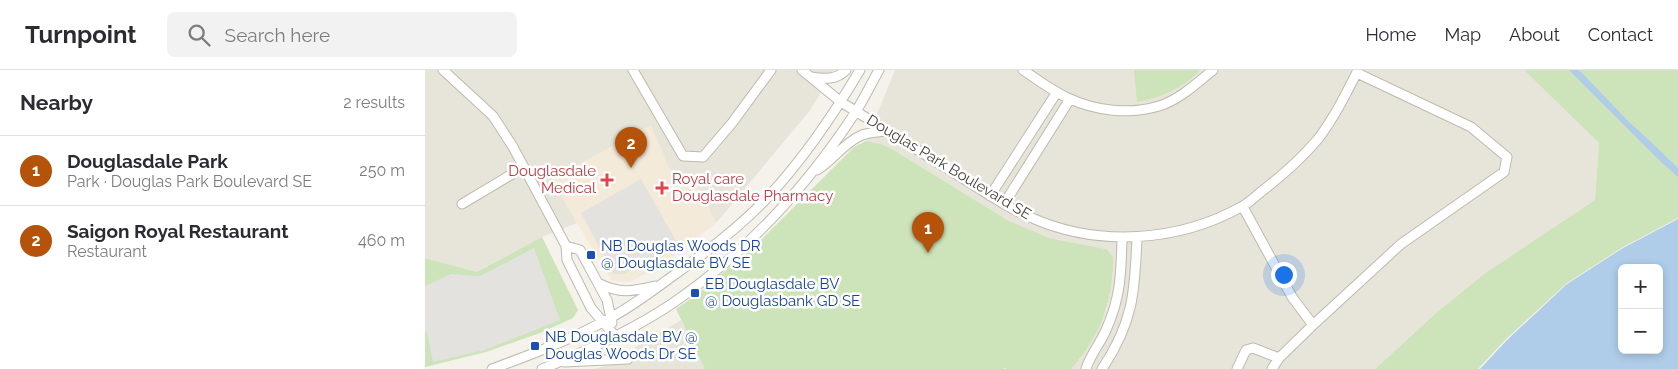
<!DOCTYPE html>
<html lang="en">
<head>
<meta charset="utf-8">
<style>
  body { margin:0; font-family:Raleway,sans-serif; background:#f2f2f3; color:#2b2b33 }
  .controls { position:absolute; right:15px; bottom:15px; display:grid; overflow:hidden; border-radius:8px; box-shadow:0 2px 8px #0003 }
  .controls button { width:45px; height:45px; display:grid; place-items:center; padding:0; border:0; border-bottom:1px solid #e1e1e2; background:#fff; color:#2b2b33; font:25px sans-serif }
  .you { position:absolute; left:858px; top:204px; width:18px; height:18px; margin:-12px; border:4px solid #fff; border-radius:50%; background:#1a73e8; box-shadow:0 0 0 8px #1a73e833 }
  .badge { display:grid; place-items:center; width:32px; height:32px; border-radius:50%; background:#b45309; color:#fff; font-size:16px; font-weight:700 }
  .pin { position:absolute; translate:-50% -41px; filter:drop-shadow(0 1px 2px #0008) }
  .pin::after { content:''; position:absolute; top:26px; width:18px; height:15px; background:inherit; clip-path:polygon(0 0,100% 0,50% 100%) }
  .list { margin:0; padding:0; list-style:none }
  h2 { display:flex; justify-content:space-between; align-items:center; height:65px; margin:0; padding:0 20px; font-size:21px }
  h2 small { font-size:16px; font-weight:400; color:#7c7c81 }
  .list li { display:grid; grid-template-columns:32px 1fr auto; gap:15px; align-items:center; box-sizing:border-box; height:70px; padding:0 20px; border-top:1px solid #e1e1e2 }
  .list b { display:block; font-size:19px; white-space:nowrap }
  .list p { margin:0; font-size:16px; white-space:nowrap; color:#7c7c81 }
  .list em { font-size:16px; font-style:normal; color:#7c7c81 }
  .icon { flex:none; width:28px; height:28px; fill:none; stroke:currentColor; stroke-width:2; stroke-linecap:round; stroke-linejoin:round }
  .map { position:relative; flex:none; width:1253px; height:299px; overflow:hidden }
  header { display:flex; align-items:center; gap:30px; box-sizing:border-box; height:70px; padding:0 25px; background:#fff; border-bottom:1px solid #e1e1e2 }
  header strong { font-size:24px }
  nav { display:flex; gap:28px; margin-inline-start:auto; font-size:18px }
  .search { width:350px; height:45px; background:#f2f2f3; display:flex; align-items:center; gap:12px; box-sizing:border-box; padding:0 18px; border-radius:8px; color:#7c7c81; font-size:19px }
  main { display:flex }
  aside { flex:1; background:#fff }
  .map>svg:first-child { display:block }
  .residential { fill:#e7e4da }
  .commercial { fill:#f3ead9 }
  .green { fill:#cde3b9 }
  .parking { fill:#e3e2df }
  .water { fill:#afcde9; fill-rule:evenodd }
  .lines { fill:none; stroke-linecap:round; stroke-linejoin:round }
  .minor-casing { stroke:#bebaaf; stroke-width:11 }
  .minor { stroke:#fff; stroke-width:9 }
  .health-dot { fill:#e0444e; stroke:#fff; stroke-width:2 }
  .transit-dot { fill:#1a4fb4; stroke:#fff; stroke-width:2 }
  .labels { text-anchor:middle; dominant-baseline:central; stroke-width:5; stroke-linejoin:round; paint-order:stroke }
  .street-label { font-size:15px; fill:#47433a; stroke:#fff }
  .health-label { font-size:15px; fill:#be3a42; stroke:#fff; text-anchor:end }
  .transit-label { font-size:15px; fill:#164399; stroke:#fff; text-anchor:start }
</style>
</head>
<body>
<header>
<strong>Turnpoint</strong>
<div class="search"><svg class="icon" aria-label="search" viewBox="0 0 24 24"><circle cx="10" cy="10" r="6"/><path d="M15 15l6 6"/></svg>Search here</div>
<nav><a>Home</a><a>Map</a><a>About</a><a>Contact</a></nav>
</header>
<main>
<aside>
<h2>Nearby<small>2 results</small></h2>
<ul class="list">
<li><span class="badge">1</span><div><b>Douglasdale Park</b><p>Park · Douglas Park Boulevard SE</p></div><em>250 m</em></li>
<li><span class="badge">2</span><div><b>Saigon Royal Restaurant</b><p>Restaurant</p></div><em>460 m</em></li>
</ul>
</aside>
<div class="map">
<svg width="1253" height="299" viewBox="0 0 1253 299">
  <rect width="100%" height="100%" fill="#f4f2eb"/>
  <path class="residential" d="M0,0H409L386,39L291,153L269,108L244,99L226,56L127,109L152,153L117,167L52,202L0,188Z
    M470,0H1099L1174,73L1170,130L1059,204L1010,244L950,299H646L657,286L682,239L688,205L681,179L624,168L605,161L584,151L467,79L441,71Z
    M256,250L280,299H169L179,296Z"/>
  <path class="commercial" d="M226,55L244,98L269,107L291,153L238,194L205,212L187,211L126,109Z"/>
  <path class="green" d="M709,0H775C758,18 736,28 712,32Z
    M1099,0H1253V148L1198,177L1142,213L1080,270L1053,299H950L1010,244L1059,204L1170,130L1174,73Z
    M441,71L458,75L467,79L584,151L624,168L681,179L688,187C689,229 675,267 646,299H582L580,298L578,299H280L251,239L274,223L331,175L429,77Z
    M117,167L153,240L148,248L115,263L61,282L0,297V188L52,202Z"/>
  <path class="parking" d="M216,109L255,178L198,204H189L156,143Z
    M109,178L135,250L60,280L8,292L2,262L0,261V216L26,204L55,206Z"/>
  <path class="water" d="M1144,0H1153L1157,3L1204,52L1226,72L1253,98V107L1235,91Z
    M1253,149V299H1055L1082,270L1142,214L1198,178ZM1197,198H1234V280H1197Z"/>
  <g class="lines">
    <defs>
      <path id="minor" d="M18,0L68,46L88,77L141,176L142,190L166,238L190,266
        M208,0L258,86L278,87L307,53L346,0
        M377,0L416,32L579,134C588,139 597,144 607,148C673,177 753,172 816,137C824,133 831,126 837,121C858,105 876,89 893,69C909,48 921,24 933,0
        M598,0C613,10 627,21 643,28C671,41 704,45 734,36C754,30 772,13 788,0
        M386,7C400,9 411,10 421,0
        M392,100C407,91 418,74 435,66C443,62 453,62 462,61
        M565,126L632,22
        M37,134L99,97
        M579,134L645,29
        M818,137L867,227L888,255L976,174L1079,102L1082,87L1046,57L932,3
        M141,176L155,180L182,230L187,253
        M175,214C195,224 208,221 230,216
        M139,292L203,289
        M67,299C107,284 148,269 185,248C206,237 226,222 245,208C280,183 315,157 344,126C379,88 409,44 435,0
        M117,299C162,281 208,260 248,233C321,183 382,116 430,43C439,29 446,14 454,0
        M661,299C665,285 675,274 681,260C696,227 696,203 697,168
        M677,299C708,253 710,222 712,167
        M812,299L821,280L828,278L854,288
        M847,299L854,288L888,255"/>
    </defs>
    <use href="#minor" class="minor-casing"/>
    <use href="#minor" class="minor"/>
  </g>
  <g class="health-dot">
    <path d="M179.5 102.5h5v5h5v5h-5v5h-5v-5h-5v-5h5z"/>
    <path d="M234.5 110.5h5v5h5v5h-5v5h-5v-5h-5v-5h5z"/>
  </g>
  <g class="transit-dot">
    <rect x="161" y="180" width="10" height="10" rx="2.5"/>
    <rect x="265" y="218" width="10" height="10" rx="2.5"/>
    <rect x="105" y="271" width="10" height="10" rx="2.5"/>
  </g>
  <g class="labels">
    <g class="street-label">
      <text transform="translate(524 97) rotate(31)">Douglas Park Boulevard SE</text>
    </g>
    <g class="health-label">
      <text x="171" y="101">Douglasdale<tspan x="171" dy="17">Medical</tspan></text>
      <text x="247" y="109" text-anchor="start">Royal care<tspan x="247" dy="17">Douglasdale Pharmacy</tspan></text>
    </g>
    <g class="transit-label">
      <text x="176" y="176">NB Douglas Woods DR<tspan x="176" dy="17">@ Douglasdale BV SE</tspan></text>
      <text x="280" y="214">EB Douglasdale BV<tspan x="280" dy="17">@ Douglasbank GD SE</tspan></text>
      <text x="120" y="267">NB Douglasdale BV @<tspan x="120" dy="17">Douglas Woods Dr SE</tspan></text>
    </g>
  </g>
</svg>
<div class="controls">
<button>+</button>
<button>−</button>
</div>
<div class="you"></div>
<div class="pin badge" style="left:503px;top:183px">1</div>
<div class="pin badge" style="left:206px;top:98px">2</div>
</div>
</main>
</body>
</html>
